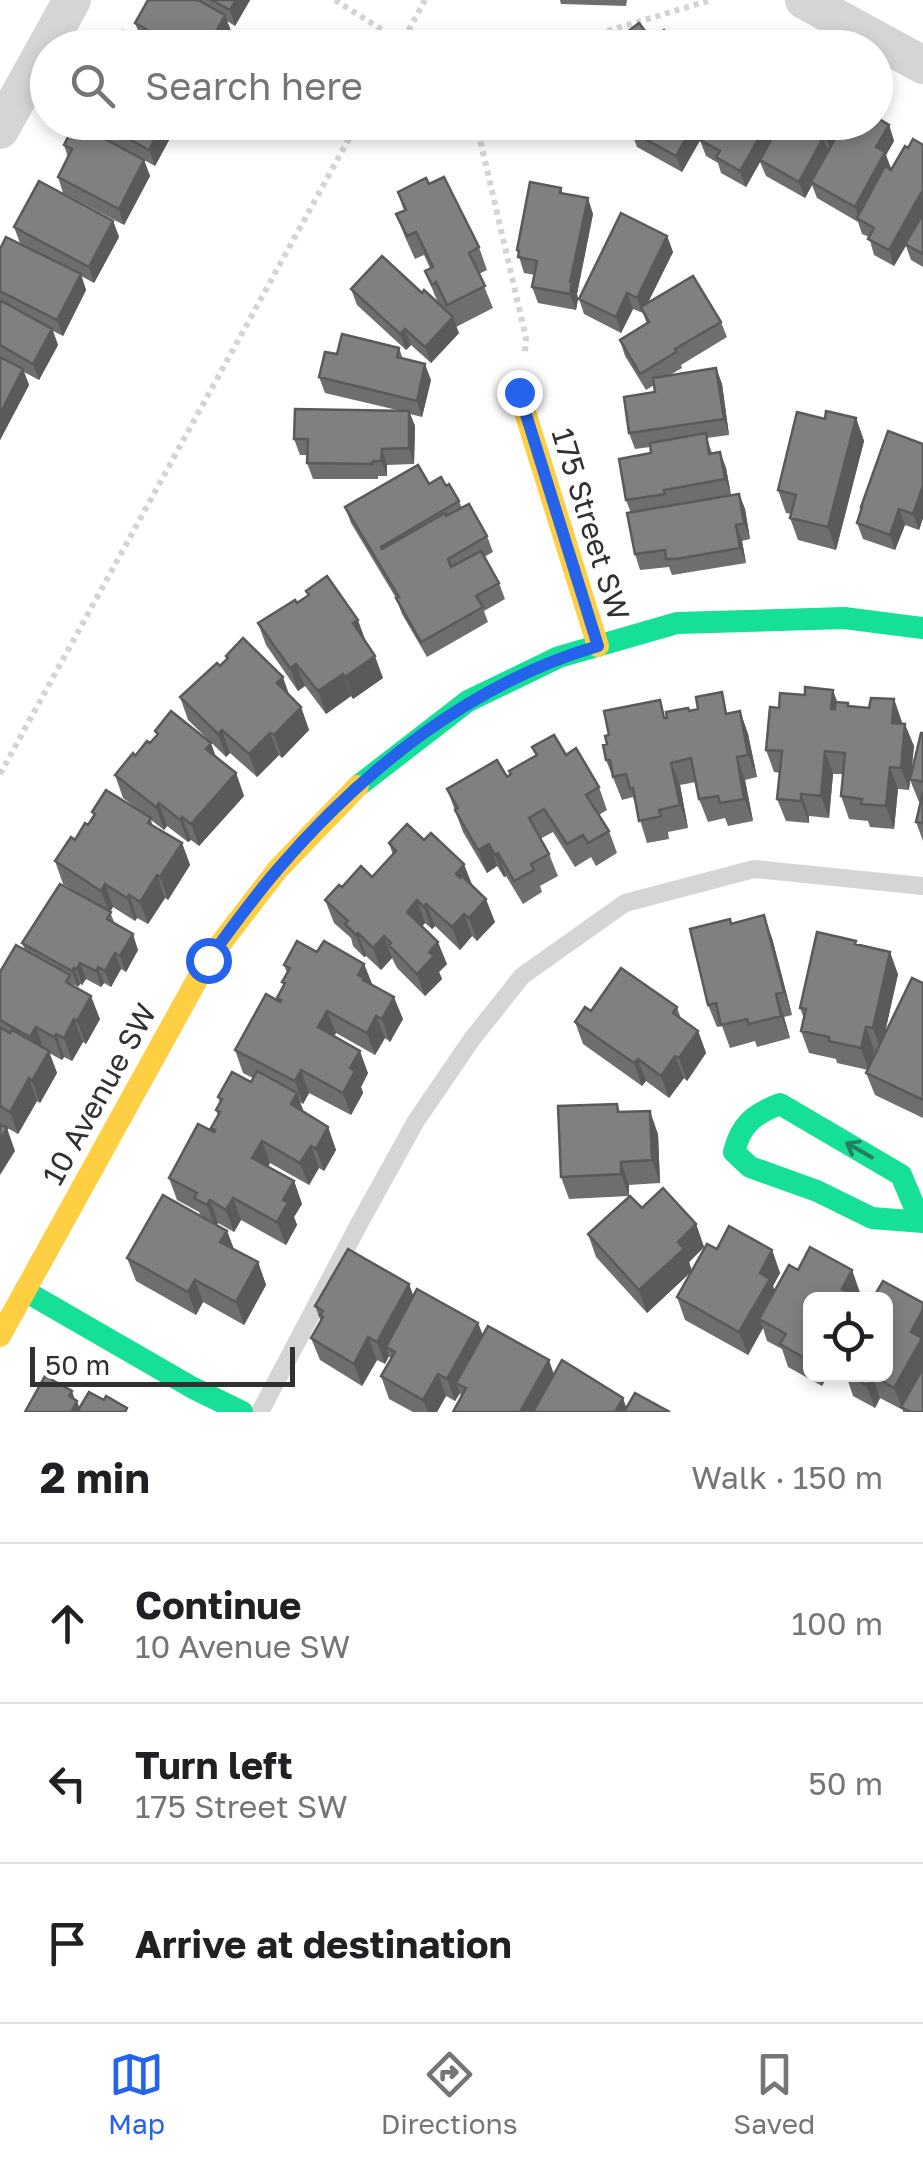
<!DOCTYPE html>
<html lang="en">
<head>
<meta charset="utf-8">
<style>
  body { margin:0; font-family:"Golos Text",sans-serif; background:#f2f2f2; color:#202124 }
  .controls { position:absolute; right:30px; bottom:30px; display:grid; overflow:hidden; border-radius:15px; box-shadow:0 5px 15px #0003 }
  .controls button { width:90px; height:90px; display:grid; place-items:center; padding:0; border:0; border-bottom:2px solid #e0e0e0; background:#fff; color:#202124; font:50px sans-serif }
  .scale { position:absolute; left:30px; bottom:25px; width:265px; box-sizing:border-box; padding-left:10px; border:5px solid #313131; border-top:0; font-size:28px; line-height:35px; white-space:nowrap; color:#313131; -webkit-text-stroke:8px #fff; paint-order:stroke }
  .stop { position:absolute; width:30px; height:30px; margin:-22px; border:8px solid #2563eb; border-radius:50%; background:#fff }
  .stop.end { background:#2563eb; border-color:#fff; box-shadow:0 2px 10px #0008 }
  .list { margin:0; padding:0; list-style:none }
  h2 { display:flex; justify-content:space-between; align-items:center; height:130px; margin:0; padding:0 40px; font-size:42px }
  h2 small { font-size:32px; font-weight:400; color:#757577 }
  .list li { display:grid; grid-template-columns:65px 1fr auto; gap:30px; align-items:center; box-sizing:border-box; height:160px; padding:0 40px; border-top:2px solid #e0e0e0 }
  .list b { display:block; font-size:38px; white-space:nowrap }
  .list p { margin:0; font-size:32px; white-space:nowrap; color:#757577 }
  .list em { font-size:32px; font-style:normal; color:#757577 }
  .icon { flex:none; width:55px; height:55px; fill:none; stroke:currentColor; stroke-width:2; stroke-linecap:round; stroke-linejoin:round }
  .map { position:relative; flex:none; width:923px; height:1412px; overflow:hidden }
  .search { position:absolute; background:#fff; box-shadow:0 5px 15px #0003; left:30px; right:30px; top:30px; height:110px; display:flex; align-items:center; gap:25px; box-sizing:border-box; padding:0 35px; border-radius:55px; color:#757577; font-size:38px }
  .sheet { height:610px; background:#fff }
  nav { display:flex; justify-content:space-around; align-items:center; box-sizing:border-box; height:140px; border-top:2px solid #e0e0e0; background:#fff; font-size:28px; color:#757577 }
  nav a { display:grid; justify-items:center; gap:5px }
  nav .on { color:#2563eb }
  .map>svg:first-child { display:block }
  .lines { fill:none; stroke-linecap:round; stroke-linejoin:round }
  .path { stroke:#d4d4d4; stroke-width:6; stroke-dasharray:5 5; stroke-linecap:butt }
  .lane { stroke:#d5d5d5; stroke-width:18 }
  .street { stroke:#d5d5d5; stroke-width:38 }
  .fast { stroke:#16e098; stroke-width:22 }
  .slow { stroke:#ffcf43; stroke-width:22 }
  .wall { fill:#6e6e6e }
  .shaded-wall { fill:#5a5a5a }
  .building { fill:#808080; stroke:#5a5a5a; stroke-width:2.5 }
  .oneway { stroke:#25805f }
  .route { stroke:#2563eb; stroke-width:12 }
  .labels { text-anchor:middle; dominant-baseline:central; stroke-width:10; stroke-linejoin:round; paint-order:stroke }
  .street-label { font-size:30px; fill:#313131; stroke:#fff }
</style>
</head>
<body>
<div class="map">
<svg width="923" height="1412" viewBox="0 0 923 1412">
  <rect width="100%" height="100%" fill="#fff"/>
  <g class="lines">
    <path class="path" d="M335,0L411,48
      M399,48L425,0
      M550,48L711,0
      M476,122L526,338L525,352
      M0,774L358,122"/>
    <path class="lane" d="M260,1412L359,1224L416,1121L472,1039L522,976L625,903L754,869L923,886"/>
    <path class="street" d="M804,0L923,65
      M0,130L72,0"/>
    <path class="fast" d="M358,786L468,701L559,657L677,623L844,618L923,628
      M920,1220L901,1175L780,1104C754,1114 741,1124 734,1152L750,1167L817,1191L872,1218L923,1222
      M25,1291L193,1388L242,1412"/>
    <path class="slow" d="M519,393L598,646
      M0,1336L208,960L278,869L358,786"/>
  </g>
  <path class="wall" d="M148,0H250L235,26L227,21L231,31L222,48H157L141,38L135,23Z
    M560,0H627L626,6L561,4Z
    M86,122H173L175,129L155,166L89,130Z
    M636,122H876L889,125L894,141L886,155L890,169L891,170L908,148L923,145V267L911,260L906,246L894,266L874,255L869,237L862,234L858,222L817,198L812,185L805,198L766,176L760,162L746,187L721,173L718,163L706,156L700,140L707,128L682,172L637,147L631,131Z
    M64,145L144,160L150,176L124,225L63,193L58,177L68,157Z
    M429,184L479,247L487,270L479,274L493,308L456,327L459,333L431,363L411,345L406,350L357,305L351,289L422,293L438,303L425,271L430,268L424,255L415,259L405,237L396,214L404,211L398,192Z
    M561,188L563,194L593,214L577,294L578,299L576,310L538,303L532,287L535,275L524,273L517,250Z
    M113,221L119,237L94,283L81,276L86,290L63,336L53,331L58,345L39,380L24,372L29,385L0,440V249L47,257L20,243L14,227Z
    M667,236L673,252L648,303L721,322L727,337L681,365L682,368L670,375L716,368L722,384L729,435L707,438L712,453L720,452L726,468L731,495L739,494L745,509L750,539L742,541L746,563L672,575L669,567L640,570L635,554L631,513L626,500L651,453L650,447L635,449L629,433L655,392L654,385L646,390L625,356L620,340L647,324L643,313L633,309L621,333L584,314L579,299Z
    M399,348L403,359L431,380L422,417L410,414L415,426L414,464L387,465V476H378V479H313L307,463V455H300L294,439L397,410L325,393L319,377L337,354Z
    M856,418L864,441L836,550L798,540L790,518L791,514L786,513L778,490L825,419Z
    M923,444V518L919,530L905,525L895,550L863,539L857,523L862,509L861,507Z
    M429,484L446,486L459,501L462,508L487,536L493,552L484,557L499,583L505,599L484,611L488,622L427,657L402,614L396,598L351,523L345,507Z
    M306,591L366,643L383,678L353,699L351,696L326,714L305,686L298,691L266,645L258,623L297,603L308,596Z
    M226,656L289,695L301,707L309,730L282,758L279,755L257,777L230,753L226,757L188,720L180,697L220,666L227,659Z
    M894,699L902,724L914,746L911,778L923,733V841L916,822L921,802H919L910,780L909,790L898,789L894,829L870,827L868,821L849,819L841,796L843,774H833L829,818L809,816V823L786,821L777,799L780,773L774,772L766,750L838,702L849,706L869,708Z
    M689,711L729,713L740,711L748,734L757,777L745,780L753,821L728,826L725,818L708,822L699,799L696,782L680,785L688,828L668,832L669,839L647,843L633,797L622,800L606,760L666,718Z
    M155,731L216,758L236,773L244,796L199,846L191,840L188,842L167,826L164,830L151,820L153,826L182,843L190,865L168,900L165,898L148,924L137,918L135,921L113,907L110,912L115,924L138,950L126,972L121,969L111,987L104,983L101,987L86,979L82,985L80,984L78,987L73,984L100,1019L86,1044L83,1042L72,1061L64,1057L62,1060L49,1053L57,1073L40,1103L37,1101L18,1134L0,1124V972L25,950L22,943L87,899L63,884L55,861L88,825L94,817L92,812L144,814L123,798L115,775L150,743L157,736Z
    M532,747L566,755L599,787L607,810L599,815L609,831L617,853L596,866L591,857L575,867L553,832L540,839L549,854L558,876L540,886L542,892L523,904L506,876L504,877L497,866L487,873L463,832L447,789L507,777L510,775L509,771L536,756Z
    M389,843L473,886L495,922L477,941L472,936L460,950L435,926L432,929L425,923L422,926L447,964L439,972L442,979L425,996L397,968L392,958L381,970L366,956L364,957L353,946L351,938L334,923L325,900L342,887L372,877L393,855Z
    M731,923L772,938L792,1015L784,1017L790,1038L757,1047L755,1041L730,1048L722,1026L717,1027L708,1005Z
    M857,945L898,974L884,1036L923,983V1118L875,1095L866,1073L868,1070L837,1063L836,1059L809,1053L801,1031L804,1019L800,1008Z
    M317,952L364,964L372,985L403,1019L390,1042L385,1038L375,1055L336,1033L334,1036L368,1073L361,1087L363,1093L351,1115L309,1093L303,1104L300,1102L304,1112L328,1127L336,1150L324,1171L319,1168L309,1185L270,1163L268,1167L294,1181L302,1204L294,1217L297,1225L286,1245L241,1220L234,1232L218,1223L217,1225L227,1231L234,1249L258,1262L266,1285L244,1325L203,1302L196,1315L136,1281L127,1258L201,1216L199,1212L177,1200L169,1178L212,1131L211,1128L218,1116L216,1110L220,1102L218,1097L251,1082L253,1078L243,1073L235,1050L279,1002L277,998L284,986L282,982L287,973L284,965Z
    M677,1007L681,1019L698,1031L706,1053L687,1081L684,1078L669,1098L646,1081L642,1086L583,1044L575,1022L591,1011Z
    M617,1104L620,1112L658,1134L660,1183L629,1185V1196L569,1199L561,1177Z
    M642,1208L696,1224L704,1247L689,1262L692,1271L717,1249L772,1250L780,1273L773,1286L775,1291L798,1270H852L860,1293L810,1300V1374H828L822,1386L788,1367L782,1349L767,1341L763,1328L748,1355L685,1320L677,1297L691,1272L647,1313L596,1257L588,1234Z
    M409,1284L413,1296L478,1323L483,1335L554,1374L626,1408L670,1412H453L461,1397L460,1393L455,1401L446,1396L437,1412H413L389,1399L381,1376L391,1359L389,1356L385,1364L377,1360L362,1386L320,1360L311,1338L321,1322L315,1306Z
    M886,1374L923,1412H903V1410L880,1398L875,1408L853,1396L847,1378L840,1375Z"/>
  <path class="shaded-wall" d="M236,0H250L235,26L230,10Z
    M225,15L231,31L222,48H207Z
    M164,122H173L175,129L155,166L149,150Z
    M695,122H705L707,128L682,172L676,156Z
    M775,122H790L778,142L772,126Z
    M837,122H851L833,156L827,140Z
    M767,124L773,139L746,187L740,171Z
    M889,125L894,141L886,155L891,168L862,221L859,219L855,207L876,147Z
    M823,138L829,154L811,182L812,185L805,198L799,182Z
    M144,160L150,176L124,225L119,209Z
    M921,193L923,198V216L894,266L889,250Z
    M588,198L593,214L577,294L578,299L576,310L570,294V282Z
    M113,221L119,237L94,283L89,267Z
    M667,236L673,252L643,312L641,307L643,314L637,298Z
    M81,274L86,290L63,336L57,320Z
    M627,293L633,309L621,333L616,317Z
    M453,317L459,333L431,363L425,347Z
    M52,329L58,345L39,380L33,364Z
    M405,329L411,345L406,350L400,334Z
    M425,364L431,380L422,417L417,401Z
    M716,368L722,384L729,435L724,419Z
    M23,369L29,385L0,440V414Z
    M409,411L415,426L414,464L409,448Z
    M856,418L864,441L836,550L828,527Z
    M382,449L387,465V476L381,461Z
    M720,452L726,468L731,495L725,479Z
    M923,486V518L919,530L913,514Z
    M739,494L745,509L750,539L744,523Z
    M899,509L905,525L895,550L890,535Z
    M736,525L742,541L746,563L740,548Z
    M358,620L366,642L353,623Z
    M375,656L383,678L353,699L345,677Z
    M296,664L305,686L298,691L290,668Z
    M343,674L351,696L326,714L318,691Z
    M283,677L291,700L277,683Z
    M833,690L841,712L831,709Z
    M894,699L902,722L900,745L892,723Z
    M301,707L309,730L282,758L274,735Z
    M740,711L748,734L757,777L748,755Z
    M905,724L914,746L909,790L901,768Z
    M222,730L230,753L226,757L218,734Z
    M270,733L279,755L257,777L249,754Z
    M211,743L219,765L206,749Z
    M825,751L833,774L829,818L821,796Z
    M737,757L745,780L753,821L744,799Z
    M671,763L680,785L688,828L680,805Z
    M890,767L898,789L894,829L886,806Z
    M236,773L244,796L199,846L191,824Z
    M801,794L809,816V823L801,801Z
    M159,803L167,826L164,830L156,807Z
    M182,817L191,840L188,842L180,820Z
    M182,843L190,865L168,900L160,877Z
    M489,844L497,866L487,873L478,850Z
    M498,853L506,876L504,877L495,855Z
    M464,864L473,887L456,874Z
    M157,875L165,898L148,924L140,902Z
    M105,884L113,907L109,913L101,891Z
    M129,895L137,918L135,921L127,898Z
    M486,899L495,922L477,941L469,918Z
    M417,900L425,923L415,934L407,912Z
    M426,904L435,926L432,929L424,907Z
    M464,914L472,936L460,950L452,927Z
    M764,915L772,938L792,1015L784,992Z
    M358,933L366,956L364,957L356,935Z
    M133,934L138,950L126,972L120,956Z
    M384,936L392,958L381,970L373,948Z
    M438,942L447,964L439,972L442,979L425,996L417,974L429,952Z
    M890,952L898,974L881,1051L873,1028Z
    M115,953L121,969L111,987L105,971Z
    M80,963L86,979L82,985L77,969Z
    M364,964L373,986L369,992L358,975Z
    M98,967L104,983L101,987L96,971Z
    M74,968L80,984L78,987L72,971Z
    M776,994L784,1017L790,1038L781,1016Z
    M91,996L100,1019L86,1044L77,1021Z
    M394,997L403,1019L390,1042L382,1019Z
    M327,1011L336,1033L326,1050L318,1027Z
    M376,1016L385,1038L375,1055L367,1033Z
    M74,1019L83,1042L72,1061L64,1038Z
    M36,1027L44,1050L39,1059L30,1037Z
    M866,1027L874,1050L869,1071L861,1048Z
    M698,1031L706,1053L687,1081L679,1058Z
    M56,1034L64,1057L62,1060L54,1037Z
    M49,1051L57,1073L40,1103L32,1081Z
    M360,1051L368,1073L361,1087L363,1093L351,1115L343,1093L350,1068Z
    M675,1056L684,1078L669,1098L661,1076Z
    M638,1059L646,1081L642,1086L634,1063Z
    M301,1070L309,1093L303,1104L295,1081Z
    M29,1078L37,1101L18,1134L10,1112Z
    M297,1093L305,1116L291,1104Z
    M650,1111L658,1134L660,1183L652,1160Z
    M328,1127L336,1150L324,1171L316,1149Z
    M7,1128L15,1151L0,1175V1140Z
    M262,1141L270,1163L260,1181L252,1158Z
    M311,1146L319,1168L309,1185L300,1163Z
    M621,1162L629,1185V1196L621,1174Z
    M294,1181L302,1204L294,1217L297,1225L286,1245L277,1222L283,1200Z
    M233,1198L241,1220L234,1232L226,1210Z
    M210,1200L218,1223L215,1227L207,1205Z
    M696,1224L704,1247L689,1262L692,1271L647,1313L639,1290L678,1242Z
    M227,1231L235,1253L220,1242Z
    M772,1250L780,1273L773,1286L778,1301L759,1319L763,1328L748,1355L739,1332L760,1273Z
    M258,1262L266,1285L244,1325L236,1302Z
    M852,1270L860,1293L857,1300H846L842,1289Z
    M195,1280L203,1302L196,1315L188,1292Z
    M409,1284L417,1306L386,1347L389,1356L385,1364L377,1342Z
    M923,1309V1373L901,1407L903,1410L894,1388L911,1332Z
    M478,1323L486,1345L456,1383L460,1393L455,1401L447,1379Z
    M368,1337L377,1360L362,1386L354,1364Z
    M549,1360L557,1383L541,1412H520Z
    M438,1374L446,1396L437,1412H428L423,1400Z
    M818,1374H828L822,1386Z
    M872,1375L880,1398L875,1408L866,1385Z
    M72,1391L76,1403L77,1401L81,1412H71L69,1396Z
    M623,1398L628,1412H615Z"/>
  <path class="building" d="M148,0H198L225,15L207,48H180L135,23Z
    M212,0H236L230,10Z
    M639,23L652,40L664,30L674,44L671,48H606Z
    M123,31L153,48H114Z
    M876,117L889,125L876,147L885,152L855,207L811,182L844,123L847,125L849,122H876Z
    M98,122H164L149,150Z
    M636,122H695L676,156L631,131Z
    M710,122H775L772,126L767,124L740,171L716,157L720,151L700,140Z
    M781,122H837L827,140L823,138L799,182L760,160Z
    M75,123L144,160L119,209L58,177L72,149L64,145Z
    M913,139L923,145V194L921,193L889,250L868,239L874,228L857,218L885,166L891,170L905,146L908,148Z
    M444,177L479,247L469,253L485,286L447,305L436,282L432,285L425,271L433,267L416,232L407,236L396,214L406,210L398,192L426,178L429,184Z
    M39,181L113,221L89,267L14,227Z
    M530,182L561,188L560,193L588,198L570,282L572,283L570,294L532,287L537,261L518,257L519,251L517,250Z
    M621,213L667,236L637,298L627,293L616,317L579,299Z
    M923,214V254L905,244Z
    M6,237L81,274L57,320L0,291V249Z
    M382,256L422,293L424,290L453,317L425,347L405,329L400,334L351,289Z
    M693,276L721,322L675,349L676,352L640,374L620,340L649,322L641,307Z
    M0,300L52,329L33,364L0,345Z
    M342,334L399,348L397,357L425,364L417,401L319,377L325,352L337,354Z
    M0,357L23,369L0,414Z
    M716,368L724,419L629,433L624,397L655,392L653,378Z
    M295,409L409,411V448L382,449L381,461H373L372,464L307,463L308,439H294Z
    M826,411L856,418L828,527L790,518L796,495L778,490L797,412L825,419Z
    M888,431L923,444V486L913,514L899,509L890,535L857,523L862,507H861Z
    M706,433L709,454L720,452L725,479L664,490L665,494L626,500L619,459L651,453L650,443Z
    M418,465L429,484L441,477L446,486L449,484L459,501L381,547L382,549L445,513L446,516L469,504L487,536L448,559L451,567L481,551L499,583L476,596L483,607L421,642L396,598L399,597L345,507Z
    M739,494L744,523L736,525L740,548L676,559H666L665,550L635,554L627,513Z
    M327,576L358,620L353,623L375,656L345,677L343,674L318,691L296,664L290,668L258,623L295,600L297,603L309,595L306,591Z
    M243,638L283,677L277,683L301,707L274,735L270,733L249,754L222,730L218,734L180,697L217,663L220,666L228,658L226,656Z
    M805,687L833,690L831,709H835V702L848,703V706L869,708L871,698L894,699L892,723L905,724L901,768L890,767L886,806L861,804L862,799L841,796L845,753L825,751L821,796L801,794V801L777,799L782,751L766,750L770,707L779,708L780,693L805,695Z
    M722,692L726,714L740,711L748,755L737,757L744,799L720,803L718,796L699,799L691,758L671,763L680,805L659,810L661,816L639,821L633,788L630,789L626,774L613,777L610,760H606L603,745L607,744L605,736L609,735L604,711L660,700L664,718H667L666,712L688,708L689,711L698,709L696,697Z
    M171,711L211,743L206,749L236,773L191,824L182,817L180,820L159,803L156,807L115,775L133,753L135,756L147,741L150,743L158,734L155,731Z
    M921,733H923V782L910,779Z
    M554,735L566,755L576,748L599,787L586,795L609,831L588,843L583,835L567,844L544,809L529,818L549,854L531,864L534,870L514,881L498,853L495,855L489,844L478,850L455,810L458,808L447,789L497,760L507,777L511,774L509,771L537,755L532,747Z
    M106,790L151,818L148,823L182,843L160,877L157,875L140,902L129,895L127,898L105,884L101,891L55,861L71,837L75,840L85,823L88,825L95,814L92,812Z
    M923,792V823L916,822Z
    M407,824L424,840L431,833L464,864L456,874L460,878L462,876L486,899L469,918L464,914L452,927L426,904L424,907L417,900L407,912L438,942L429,952L434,956L417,974L389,945L391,943L384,936L373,948L358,933L356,935L345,924L348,921L325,900L339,885L342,887L361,866L372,877L396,851L389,843Z
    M60,884L111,912L107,919L133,934L120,956L115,953L105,971L98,967L96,971L80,963L77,969L74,968L72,971L22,943Z
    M764,915L784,992L776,994L781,1016L749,1024L747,1019L721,1025L716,1003L708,1005L690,929L730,919L731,924Z
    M817,932L856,941L855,944L890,952L873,1028L866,1027L861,1048L829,1041V1037L801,1031L806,1009L800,1008Z
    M297,941L317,952L324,941L364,964L358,975L364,978L363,980L394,997L382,1019L376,1016L367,1033L327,1011L318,1027L360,1051L350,1068L355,1071L343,1093L301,1070L295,1081L235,1050L266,994L280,1002L281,1000L277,998L285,983L282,982L290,968L284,965Z
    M16,945L70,975L66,982L91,996L77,1021L74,1019L64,1038L56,1034L54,1037L36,1027L30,1037L0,1020V972Z
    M621,968L677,1007L673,1013L698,1031L679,1058L675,1056L661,1076L638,1059L634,1063L575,1022L585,1007L591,1011Z
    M912,978L923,983V1100L866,1073Z
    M0,1027L10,1033L12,1030L49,1051L32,1081L29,1078L10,1112L0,1106Z
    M257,1071L297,1093L291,1104L328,1127L316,1149L311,1146L300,1163L262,1141L252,1158L294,1181L283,1200L288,1203L277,1222L233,1198L226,1210L210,1200L207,1205L194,1198L197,1193L169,1178L198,1124L214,1132L215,1130L211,1128L220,1112L216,1110L222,1099L218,1097L232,1072L251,1082Z
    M617,1104L618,1112L650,1111L652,1160L621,1162V1174L561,1177L558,1106Z
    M0,1124L7,1128L0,1140Z
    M663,1188L696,1224L678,1242L684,1249L639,1290L588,1234L630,1196L642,1208Z
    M163,1195L227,1231L220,1242L258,1262L236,1302L195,1280L188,1292L127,1258Z
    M729,1226L772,1250L760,1273L770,1279L739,1332L677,1297L707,1244L717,1249Z
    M810,1247L852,1270L842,1289L852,1294L849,1300H810V1361L780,1344L786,1334L759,1319L789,1265L798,1270Z
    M348,1249L409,1284L377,1342L368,1337L354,1364L311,1338L323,1317L320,1315L323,1311L315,1306Z
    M883,1281L923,1303V1309L911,1332L922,1338L894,1388L872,1375L866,1385L847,1374H886V1300H872Z
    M417,1289L478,1323L447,1379L438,1374L423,1400L381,1376L395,1352L386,1347Z
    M488,1326L549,1360L520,1412H453L466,1388L456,1383Z
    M562,1360L623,1398L615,1412H533Z
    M923,1368V1412H911L901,1407Z
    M45,1376L72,1391L69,1396L77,1401L71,1412H25Z
    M89,1392L104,1400L106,1396L127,1408L125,1412H77Z
    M635,1393L670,1412H624Z"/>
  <defs><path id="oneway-shaft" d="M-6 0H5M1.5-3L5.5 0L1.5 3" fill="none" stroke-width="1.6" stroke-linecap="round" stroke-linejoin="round" transform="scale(2.5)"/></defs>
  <use class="oneway" href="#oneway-shaft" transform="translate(859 1150) rotate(-150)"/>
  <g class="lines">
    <path class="route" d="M208,960C231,929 253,898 278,869C363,770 471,683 598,646L519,392"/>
  </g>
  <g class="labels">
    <g class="street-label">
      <text transform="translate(591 524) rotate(73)">175 Street SW</text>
      <text transform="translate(99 1094) rotate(-61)">10 Avenue SW</text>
    </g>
  </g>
</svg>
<div class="controls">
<button><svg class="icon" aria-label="locate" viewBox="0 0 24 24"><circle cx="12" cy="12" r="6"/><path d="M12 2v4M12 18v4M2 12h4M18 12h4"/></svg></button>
</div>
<div class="scale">50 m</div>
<div class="stop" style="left:208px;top:960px"></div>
<div class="stop end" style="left:519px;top:392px"></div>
<div class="search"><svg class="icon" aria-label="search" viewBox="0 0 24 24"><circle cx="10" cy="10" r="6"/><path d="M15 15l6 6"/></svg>Search here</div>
</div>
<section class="sheet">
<h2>2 min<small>Walk · 150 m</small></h2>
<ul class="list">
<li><svg class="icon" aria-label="ahead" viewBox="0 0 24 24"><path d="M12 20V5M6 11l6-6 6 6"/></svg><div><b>Continue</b><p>10 Avenue SW</p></div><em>100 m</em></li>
<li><svg class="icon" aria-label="left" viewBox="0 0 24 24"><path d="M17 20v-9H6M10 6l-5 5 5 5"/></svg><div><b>Turn left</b><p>175 Street SW</p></div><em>50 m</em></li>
<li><svg class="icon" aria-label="arrive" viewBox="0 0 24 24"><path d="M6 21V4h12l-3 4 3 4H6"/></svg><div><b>Arrive at destination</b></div></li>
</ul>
</section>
<nav>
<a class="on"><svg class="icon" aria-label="map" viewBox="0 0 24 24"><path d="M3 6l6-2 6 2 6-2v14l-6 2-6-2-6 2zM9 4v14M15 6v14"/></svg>Map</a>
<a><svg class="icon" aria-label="directions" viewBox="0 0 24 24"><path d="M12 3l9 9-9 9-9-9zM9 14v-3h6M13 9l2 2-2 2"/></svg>Directions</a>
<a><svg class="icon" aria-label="saved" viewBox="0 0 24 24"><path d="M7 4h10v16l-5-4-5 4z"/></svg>Saved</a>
</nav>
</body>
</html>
